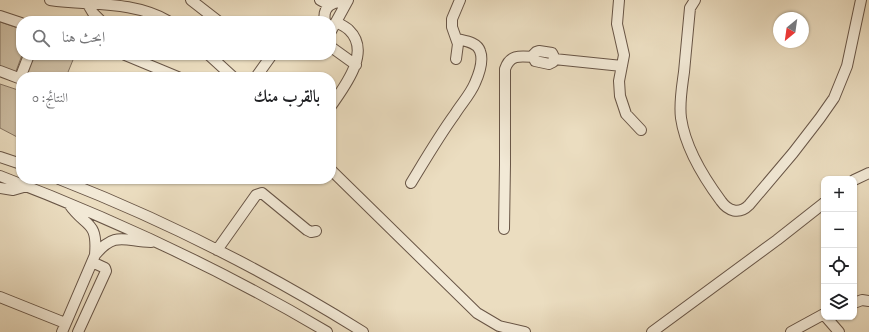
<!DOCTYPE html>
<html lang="ar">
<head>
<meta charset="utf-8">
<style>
  body { margin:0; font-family:"IM FELL DW Pica",Amiri,serif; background:#f6f6f6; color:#202124; direction:rtl }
  .controls { position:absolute; right:12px; bottom:12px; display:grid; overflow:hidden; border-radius:8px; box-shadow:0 1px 3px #0004 }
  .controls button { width:36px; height:36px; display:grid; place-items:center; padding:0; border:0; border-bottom:1px solid #e0e0e0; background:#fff; color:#202124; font:20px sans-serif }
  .compass { position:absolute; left:773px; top:12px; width:36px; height:36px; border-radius:50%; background:#fff; box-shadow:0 1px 3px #0004; rotate:209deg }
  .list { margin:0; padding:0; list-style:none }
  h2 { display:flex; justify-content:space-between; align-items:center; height:52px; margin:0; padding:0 16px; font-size:17px }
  h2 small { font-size:13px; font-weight:400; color:#757577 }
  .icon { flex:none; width:22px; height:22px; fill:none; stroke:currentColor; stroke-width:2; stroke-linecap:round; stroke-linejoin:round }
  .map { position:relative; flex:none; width:869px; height:332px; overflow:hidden; direction:ltr }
  .search { position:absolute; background:#fff; box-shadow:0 1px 3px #0004; left:16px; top:16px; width:320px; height:44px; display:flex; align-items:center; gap:10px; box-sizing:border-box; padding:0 14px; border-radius:16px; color:#757577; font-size:15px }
  .panel { position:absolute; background:#fff; box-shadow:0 1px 3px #0004; left:16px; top:72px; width:320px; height:112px; border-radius:16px; direction:rtl }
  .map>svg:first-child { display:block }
  .green { fill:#cdbea4; stroke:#847361 }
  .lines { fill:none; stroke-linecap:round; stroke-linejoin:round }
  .minor-casing { stroke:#685546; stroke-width:12 }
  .minor { stroke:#f2e9d6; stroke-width:10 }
</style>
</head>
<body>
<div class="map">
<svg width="869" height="332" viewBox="0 0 869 332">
  <rect width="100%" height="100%" fill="#ebddc0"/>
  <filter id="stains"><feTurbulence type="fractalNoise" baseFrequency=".005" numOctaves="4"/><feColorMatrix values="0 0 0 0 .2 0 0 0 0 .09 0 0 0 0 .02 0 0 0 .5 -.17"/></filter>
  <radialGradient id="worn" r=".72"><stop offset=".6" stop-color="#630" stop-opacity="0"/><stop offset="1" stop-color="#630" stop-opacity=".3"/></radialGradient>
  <path class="green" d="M0,22L21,29L22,55L15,74L0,68Z
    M33,55H75L66,77H24Z
    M0,84L21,91V138H19L0,128Z"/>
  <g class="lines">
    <defs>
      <path id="minor" d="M50,0C90,6 131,0 168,21
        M191,0L218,21
        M320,0L329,5
        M619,0L617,24L624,55L619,81L620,96L626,114L641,130
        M695,0L690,8C688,29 686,51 684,72C682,87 679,103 681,118C685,146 704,178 721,201C728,211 739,215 749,205L793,153L820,118L834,98L847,66L861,0
        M87,3L93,13L101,21
        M0,16L21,23
        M325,21C322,7 333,0 346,3
        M331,31L348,0
        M331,47L356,65
        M539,51L552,53L554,57L553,62L549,64L535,61L533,55L536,52Z
        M125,55L178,77
        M209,55L233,77
        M456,59L458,44L452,27V19L460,0
        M554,59L622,66
        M0,71L21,79
        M256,77L271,56
        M20,78L29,55
        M331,106C344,87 372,52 349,30C346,27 340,24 336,22
        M0,157L21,164
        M331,170L477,313L499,326L525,332
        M0,176C113,219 223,270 327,332
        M59,179C164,220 267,272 363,332
        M854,180L869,173
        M411,183C425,160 439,136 455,114C461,104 470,95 475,83C479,74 484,61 480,51C477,42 465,41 457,39
        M0,188L13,190L27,186
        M69,204C85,228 98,219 95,255
        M504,229L505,164V69C510,54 521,56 533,57
        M217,250L256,195L262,193L307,230L311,232L316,231
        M0,297L65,323
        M854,303L862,300L869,301
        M826,317L839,332
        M62,332L95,255C115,231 124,241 151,242
        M78,332L106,271L105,268L92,262
        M652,332L777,240L824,203
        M791,332L824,314"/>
    </defs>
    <use href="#minor" class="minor-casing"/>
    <use href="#minor" class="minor"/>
  </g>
  <rect width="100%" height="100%" filter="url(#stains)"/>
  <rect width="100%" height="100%" fill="url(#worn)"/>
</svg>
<div class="controls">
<button>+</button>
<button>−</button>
<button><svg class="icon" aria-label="locate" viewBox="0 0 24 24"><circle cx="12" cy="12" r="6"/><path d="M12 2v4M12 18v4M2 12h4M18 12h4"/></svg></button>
<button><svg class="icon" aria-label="layers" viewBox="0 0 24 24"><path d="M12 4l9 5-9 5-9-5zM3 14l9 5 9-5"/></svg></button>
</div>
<svg class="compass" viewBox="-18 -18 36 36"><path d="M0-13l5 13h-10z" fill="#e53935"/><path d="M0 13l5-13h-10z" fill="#757577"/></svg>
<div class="search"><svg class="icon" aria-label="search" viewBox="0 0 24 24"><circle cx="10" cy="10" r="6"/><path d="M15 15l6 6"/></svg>ابحث هنا</div>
<section class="panel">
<h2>بالقرب منك<small>النتائج: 0</small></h2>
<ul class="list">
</ul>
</section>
</div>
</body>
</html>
